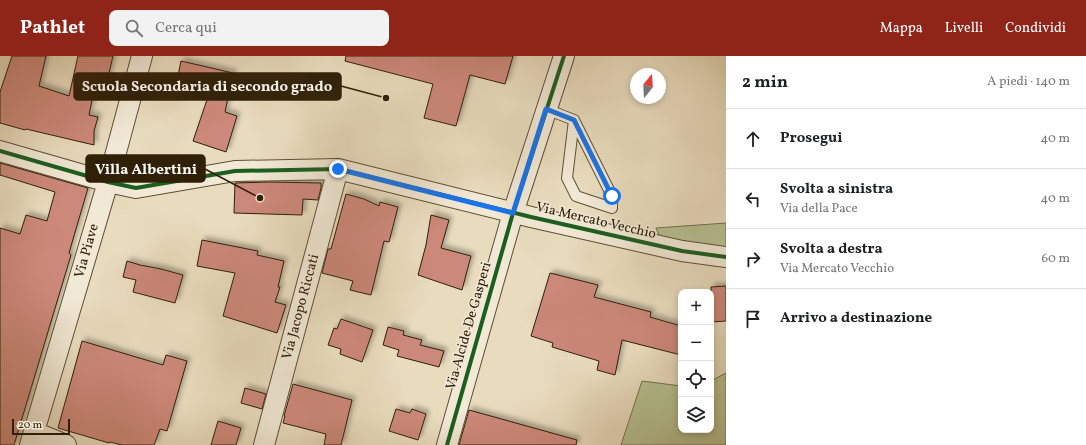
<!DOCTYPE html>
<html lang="it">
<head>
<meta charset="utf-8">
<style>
  body { margin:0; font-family:Vollkorn,serif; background:#f2f2f2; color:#202124 }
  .controls { position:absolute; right:12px; bottom:12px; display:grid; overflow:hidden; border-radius:8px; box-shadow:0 2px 6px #0003 }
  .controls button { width:36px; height:36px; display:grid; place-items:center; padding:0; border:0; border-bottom:1px solid #e0e0e0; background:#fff; color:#202124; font:20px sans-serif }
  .compass { position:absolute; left:630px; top:12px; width:36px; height:36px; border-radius:50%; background:#fff; box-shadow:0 2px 6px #0003; rotate:18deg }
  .scale { position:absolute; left:12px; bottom:10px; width:58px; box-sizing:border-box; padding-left:4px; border:2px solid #302008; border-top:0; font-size:11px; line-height:14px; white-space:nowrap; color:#302008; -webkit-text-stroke:3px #f1e8d5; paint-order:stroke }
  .stop { position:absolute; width:12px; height:12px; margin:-9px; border:3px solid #1a73e8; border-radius:50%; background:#fff }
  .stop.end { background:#1a73e8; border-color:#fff; box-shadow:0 1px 4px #0008 }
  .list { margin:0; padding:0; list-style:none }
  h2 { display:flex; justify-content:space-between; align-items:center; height:52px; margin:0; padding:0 16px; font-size:17px }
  h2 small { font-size:13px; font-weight:400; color:#757577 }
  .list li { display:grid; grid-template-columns:26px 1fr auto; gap:12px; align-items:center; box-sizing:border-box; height:60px; padding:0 16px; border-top:1px solid #e0e0e0 }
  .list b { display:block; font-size:15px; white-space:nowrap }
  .list p { margin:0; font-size:13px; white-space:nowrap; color:#757577 }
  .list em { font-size:13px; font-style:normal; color:#757577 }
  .icon { flex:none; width:22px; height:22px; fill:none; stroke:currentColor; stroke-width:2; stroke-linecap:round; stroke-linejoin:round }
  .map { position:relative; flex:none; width:726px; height:389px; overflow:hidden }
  header { display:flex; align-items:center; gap:24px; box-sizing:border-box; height:56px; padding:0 20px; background:#8f2418; color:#fff }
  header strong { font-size:19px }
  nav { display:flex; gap:22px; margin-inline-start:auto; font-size:14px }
  .search { width:280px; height:36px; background:#f2f2f2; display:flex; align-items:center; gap:10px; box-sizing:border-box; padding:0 14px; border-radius:8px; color:#757577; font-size:15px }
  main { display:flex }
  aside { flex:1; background:#fff }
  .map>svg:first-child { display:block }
  .green { fill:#b6c092; stroke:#73704d }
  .building { fill:#cc887a; stroke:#302008; filter:url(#shadow) }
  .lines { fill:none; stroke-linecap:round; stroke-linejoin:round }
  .lane-casing { stroke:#5e4f36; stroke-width:12 }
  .street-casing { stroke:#5e4f36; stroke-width:22 }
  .lane { stroke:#f1e8d5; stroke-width:10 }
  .street { stroke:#f1e8d5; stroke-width:20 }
  .cycleway-casing { stroke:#f1e8d5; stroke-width:6 }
  .cycleway { stroke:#1b5e20; stroke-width:4 }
  .route { stroke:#1a73e8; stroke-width:5 }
  .labels { text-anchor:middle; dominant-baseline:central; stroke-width:3; stroke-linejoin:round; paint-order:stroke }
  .street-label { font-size:14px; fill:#302008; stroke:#f1e8d5 }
  .leader { fill:none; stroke:#302008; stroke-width:1.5 }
  .callout-dot { fill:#302008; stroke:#f1e8d5; stroke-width:1.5 }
  .callout { fill:#302008; stroke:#302008; stroke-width:1.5 }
  .callout-label { font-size:15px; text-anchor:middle; font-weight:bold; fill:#fff }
</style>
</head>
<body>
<header>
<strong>Pathlet</strong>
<div class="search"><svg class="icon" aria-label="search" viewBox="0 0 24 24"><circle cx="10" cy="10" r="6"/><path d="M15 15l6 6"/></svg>Cerca qui</div>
<nav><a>Mappa</a><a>Livelli</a><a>Condividi</a></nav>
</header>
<main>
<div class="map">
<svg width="726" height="389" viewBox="0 0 726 389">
  <defs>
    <filter id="shadow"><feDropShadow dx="3.5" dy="-3.5" stdDeviation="2" flood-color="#0004"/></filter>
  </defs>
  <rect width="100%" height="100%" fill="#e9dcbe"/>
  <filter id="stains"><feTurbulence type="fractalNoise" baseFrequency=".005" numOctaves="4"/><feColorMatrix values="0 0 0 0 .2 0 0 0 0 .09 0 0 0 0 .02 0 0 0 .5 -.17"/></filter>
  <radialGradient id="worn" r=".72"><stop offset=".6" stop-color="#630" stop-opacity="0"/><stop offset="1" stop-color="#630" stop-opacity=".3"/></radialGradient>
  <path class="green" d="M726,167V195L660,182L656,172Z
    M726,317V389H621L642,325L681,330V374H711V325Z"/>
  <path class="building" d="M12,0H46L39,30L69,40L78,0H113L106,30L95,28L89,59L98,61L94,75V89L26,73L25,74L0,67V36Z
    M346,0H513L505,28L470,19L456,70L424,62L433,28L345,5Z
    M181,5L233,17L225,56L237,60L226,96L193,85L211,32L177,25Z
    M0,107L88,132L69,197L71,199L14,389H0V172L20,178L26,159L47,165L55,136L0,119Z
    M268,126L321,127V132L318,144L303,143L302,159L234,157L235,127Z
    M346,138L364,143L379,150L380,146L398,151L389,186L384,185L371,239L350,234L353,225L322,217L328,193H331Z
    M431,159L449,164L441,192L471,200L462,234L418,219L426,189Z
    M202,184L258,195L257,199L284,205L278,231H280L275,246L286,249L277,277L223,260L235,217L197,210Z
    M127,205L140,209L161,213L183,219L175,247L133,236L136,224L123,221Z
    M550,217L598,229L594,241L651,256L650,261L681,270V299L622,284L615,319L597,314L599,305L552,291L553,287L531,280Z
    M726,230V265L711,266V231Z
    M341,263L373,274L362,306L340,298L341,293L328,289L334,272L337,273Z
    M388,271L404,275L403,279L422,284L420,289L444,295L439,311L397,300L399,294L383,289Z
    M82,285L163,309L166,299L187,305L167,375L160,373L154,389H122L110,386L109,387L58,372Z
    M293,328L352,344L341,389H324L326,378L283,367L285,360H284Z
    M245,332L266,338L262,353L241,347Z
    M396,353L410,357L412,353L426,358L418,384L389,375Z
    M469,354L577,384L576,389H459Z
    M218,365L241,372L236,389H211Z"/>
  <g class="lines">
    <defs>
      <path id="lane" d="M546,53L574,64L567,122L576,140L612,152V140L574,64"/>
      <path id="street" d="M0,95L108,126L136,132L235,115L338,113L531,161L682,195L726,201
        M34,376L66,389
        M30,389L108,126L142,0
        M264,389L338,113
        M447,389L513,157L564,0"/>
    </defs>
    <use href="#lane" class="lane-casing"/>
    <use href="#street" class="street-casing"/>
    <use href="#lane" class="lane"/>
    <use href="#street" class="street"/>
    <defs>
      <path id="cycleway" d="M0,95L108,126L136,132L235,115L338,113L531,161L682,195L726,201
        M447,389L513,157L564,0"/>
    </defs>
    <use href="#cycleway" class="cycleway-casing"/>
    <use href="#cycleway" class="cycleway"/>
  </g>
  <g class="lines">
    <path class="route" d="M338,113L513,157L546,53L574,64L612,140"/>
  </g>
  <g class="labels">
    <g class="street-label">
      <text transform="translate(596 165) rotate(13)">Via Mercato Vecchio</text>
      <text transform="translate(87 195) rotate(-74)">Via Piave</text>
      <text transform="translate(301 251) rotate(-75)">Via Jacopo Riccati</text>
      <text transform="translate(469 270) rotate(-74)">Via Alcide De Gasperi</text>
    </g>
  </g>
  <path class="leader" d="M386 42L341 30M260 142L205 113"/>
  <g class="callout-dot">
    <circle cx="386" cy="42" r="4"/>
    <circle cx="260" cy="142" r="4"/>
  </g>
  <g class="callout">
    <rect x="74" y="17" width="267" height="27" rx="4"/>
    <rect x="86" y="99" width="119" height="27" rx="4"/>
  </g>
  <g class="callout-label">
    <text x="207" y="35">Scuola Secondaria di secondo grado</text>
    <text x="146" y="118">Villa Albertini</text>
  </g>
  <rect width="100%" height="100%" filter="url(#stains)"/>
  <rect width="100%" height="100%" fill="url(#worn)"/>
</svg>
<div class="controls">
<button>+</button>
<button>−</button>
<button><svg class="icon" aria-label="locate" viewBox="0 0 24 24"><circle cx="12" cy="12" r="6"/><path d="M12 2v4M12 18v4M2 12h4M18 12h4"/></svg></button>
<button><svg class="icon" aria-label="layers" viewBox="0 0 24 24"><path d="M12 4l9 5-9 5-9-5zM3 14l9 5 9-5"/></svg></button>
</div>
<svg class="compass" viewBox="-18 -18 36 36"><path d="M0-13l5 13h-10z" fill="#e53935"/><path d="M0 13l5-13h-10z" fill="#757577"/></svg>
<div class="scale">20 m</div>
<div class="stop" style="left:612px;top:140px"></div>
<div class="stop end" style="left:338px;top:113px"></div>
</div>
<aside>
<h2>2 min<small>A piedi · 140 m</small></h2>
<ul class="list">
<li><svg class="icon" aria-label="ahead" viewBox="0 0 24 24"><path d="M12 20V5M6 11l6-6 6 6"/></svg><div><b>Prosegui</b></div><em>40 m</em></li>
<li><svg class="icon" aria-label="left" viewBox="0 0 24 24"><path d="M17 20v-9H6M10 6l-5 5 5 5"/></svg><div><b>Svolta a sinistra</b><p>Via della Pace</p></div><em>40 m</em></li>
<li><svg class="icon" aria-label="right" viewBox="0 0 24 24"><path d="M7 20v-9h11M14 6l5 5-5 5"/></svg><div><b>Svolta a destra</b><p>Via Mercato Vecchio</p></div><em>60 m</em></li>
<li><svg class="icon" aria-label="arrive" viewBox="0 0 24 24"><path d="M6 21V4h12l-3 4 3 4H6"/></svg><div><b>Arrivo a destinazione</b></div></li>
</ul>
</aside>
</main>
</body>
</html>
